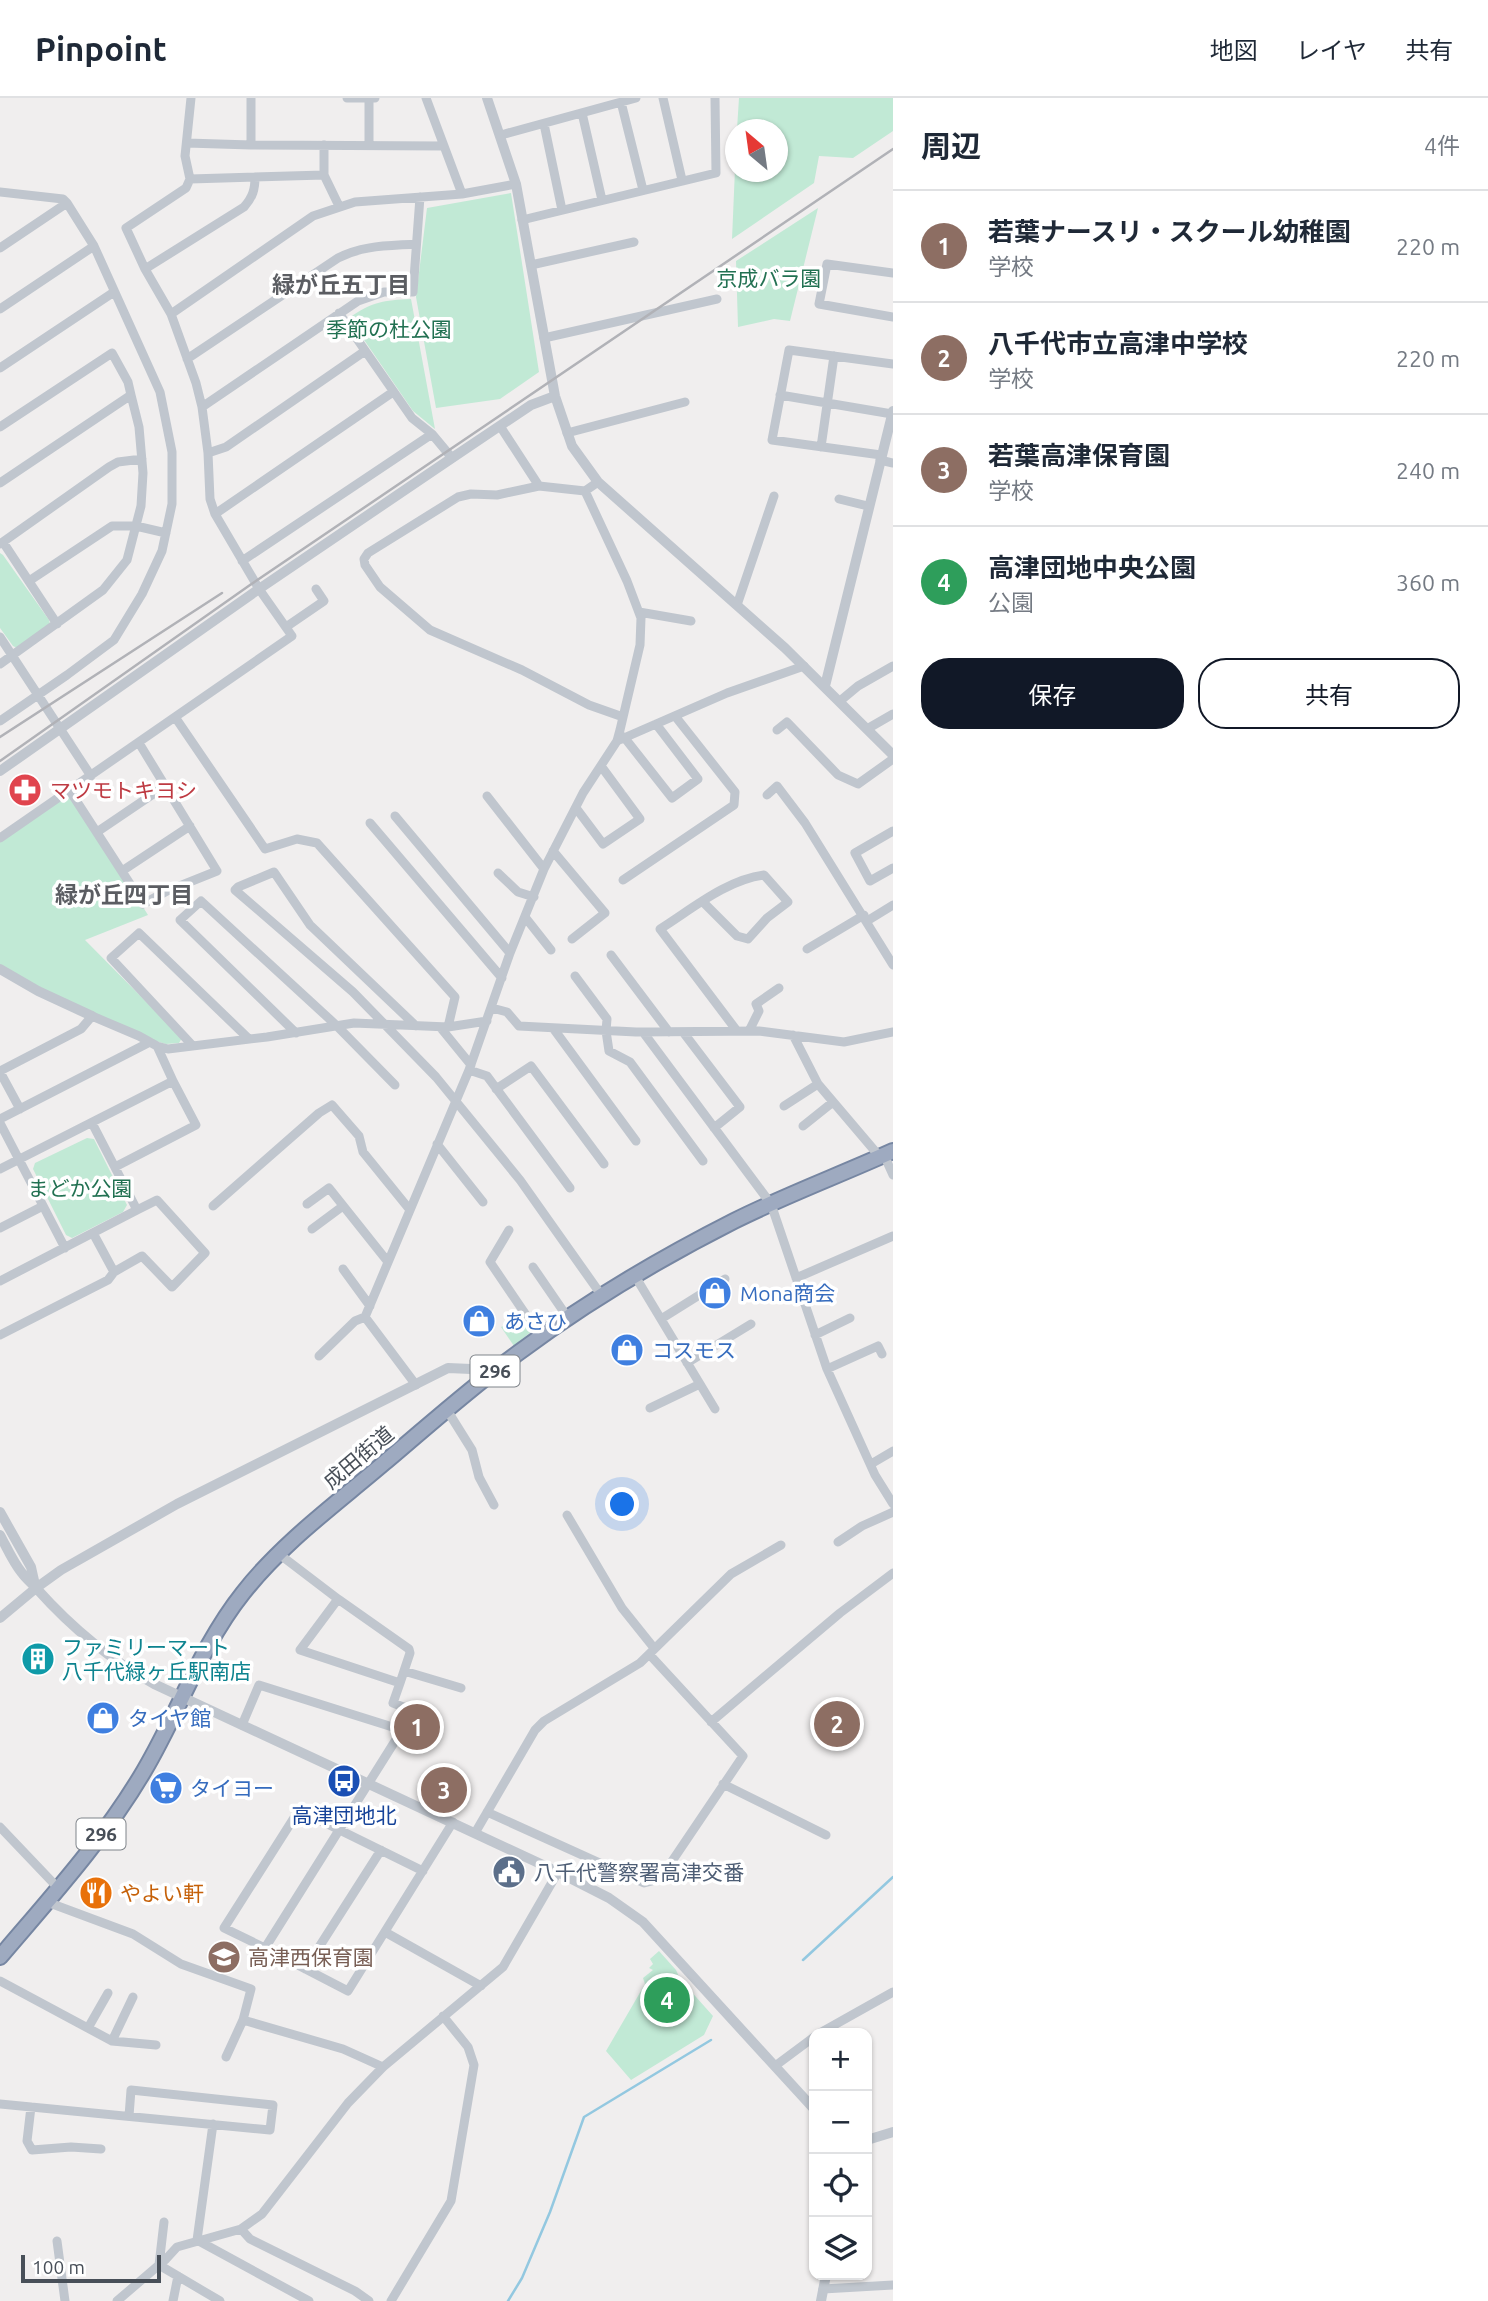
<!DOCTYPE html>
<html lang="ja">
<head>
<meta charset="utf-8">
<style>
  body { margin:0; font-family:Ubuntu,"Noto Sans JP",sans-serif; background:#f2f2f3; color:#1f2937 }
  .controls { position:absolute; right:21px; bottom:21px; display:grid; overflow:hidden; border-radius:14px; box-shadow:0 2px 5px #0004 }
  .controls button { width:63px; height:63px; display:grid; place-items:center; padding:0; border:0; border-bottom:2px solid #e0e1e3; background:#fff; color:#1f2937; font:35px sans-serif }
  .compass { position:absolute; left:725px; top:21px; width:63px; height:63px; border-radius:50%; background:#fff; box-shadow:0 2px 5px #0004; rotate:331deg }
  .scale { position:absolute; left:21px; bottom:18px; width:140px; box-sizing:border-box; padding-left:7px; border:4px solid #484f58; border-top:0; font-size:19px; line-height:24px; white-space:nowrap; color:#484f58; -webkit-text-stroke:5px #fff; paint-order:stroke }
  .you { position:absolute; left:623px; top:1407px; width:24px; height:24px; margin:-18px; border:5px solid #fff; border-radius:50%; background:#1a73e8; box-shadow:0 0 0 10px #1a73e833 }
  .badge { display:grid; place-items:center; width:46px; height:46px; border-radius:50%; background:#111827; color:#fff; font-size:23px; font-weight:700 }
  .pin { position:absolute; translate:-50% -50%; border:4px solid #fff; box-shadow:0 2px 7px #0006 }
  .list { margin:0; padding:0; list-style:none }
  h2 { display:flex; justify-content:space-between; align-items:center; height:91px; margin:0; padding:0 28px; font-size:30px }
  h2 small { font-size:23px; font-weight:400; color:#747a83 }
  .list li { display:grid; grid-template-columns:46px 1fr auto; gap:21px; align-items:center; box-sizing:border-box; height:112px; padding:0 28px; border-top:2px solid #e0e1e3 }
  .list b { display:block; font-size:26px; white-space:nowrap }
  .list p { margin:0; font-size:23px; white-space:nowrap; color:#747a83 }
  .list em { font-size:23px; font-style:normal; color:#747a83 }
  .actions { display:flex; gap:14px; padding:21px 28px }
  .actions a { flex:1; padding:16px 0; border:2px solid #111827; border-radius:28px; text-align:center; font-size:24px; color:#111827 }
  .actions .main { background:#111827; color:#fff }
  .icon { flex:none; width:38px; height:38px; fill:none; stroke:currentColor; stroke-width:2; stroke-linecap:round; stroke-linejoin:round }
  .map { position:relative; flex:none; width:893px; height:2203px; overflow:hidden }
  header { display:flex; align-items:center; gap:42px; box-sizing:border-box; height:98px; padding:0 35px; background:#fff; border-bottom:2px solid #e0e1e3 }
  header strong { font-size:33px }
  nav { display:flex; gap:38px; margin-inline-start:auto; font-size:24px }
  main { display:flex }
  aside { flex:1; background:#fff }
  .map>svg:first-child { display:block }
  .green { fill:#c1e9d5 }
  .lines { fill:none; stroke-linecap:round; stroke-linejoin:round }
  .stream { stroke:#93c8e0; stroke-width:2.5 }
  .trunk-casing { stroke:#7686a2; stroke-width:18 }
  .minor { stroke:#c0c6ce; stroke-width:9 }
  .tertiary { stroke:#c0c6ce; stroke-width:10 }
  .trunk { stroke:#9eaac0; stroke-width:14 }
  .rail { stroke:#b1b2b7; stroke-width:2.5 }
  .labels { text-anchor:middle; dominant-baseline:central; stroke-width:7; stroke-linejoin:round; paint-order:stroke }
  .shield { fill:#fff; stroke:#7f848a; stroke-width:2 }
  .shield-label { font-size:19px; font-weight:bold; fill:#484f58 }
  .park-label { font-size:21px; fill:#227152; stroke:#fff }
  .health-label { font-size:21px; fill:#be3a42; stroke:#fff; text-anchor:start }
  .shop-label { font-size:21px; fill:#366cbe; stroke:#fff; text-anchor:start }
  .street-label { font-size:21px; fill:#484f58; stroke:#fff }
  .culture-label { font-size:21px; fill:#0d838f; stroke:#fff; text-anchor:start }
  .transit-label { font-size:21px; fill:#164399; stroke:#fff }
  .service-label { font-size:21px; fill:#4e5e75; stroke:#fff; text-anchor:start }
  .food-label { font-size:21px; fill:#c56008; stroke:#fff; text-anchor:start }
  .education-label { font-size:21px; fill:#785e54; stroke:#fff; text-anchor:start }
  .neighbourhood-label { font-size:23px; font-weight:bold; fill:#5b5d62; stroke:#fff }
</style>
</head>
<body>
<header>
<strong>Pinpoint</strong>
<nav><a>地図</a><a>レイヤ</a><a>共有</a></nav>
</header>
<main>
<div class="map">
<svg width="893" height="2203" viewBox="0 0 893 2203">
  <rect width="100%" height="100%" fill="#f0eeee"/>
  <path class="green" d="M739,0H893V33L853,60L819,58L814,85L732,141L735,71L736,74H778V32L737,31Z
    M511,95L539,274L500,301L436,310L416,199L427,110Z
    M818,110L790,223L774,221L738,229L736,163Z
    M411,201L435,331L413,313L349,220C371,204 384,202 411,201Z
    M0,455L3,457L49,522L50,526L17,550L13,548L0,530Z
    M70,693L148,817L85,842L182,940L179,945L166,946L139,938L0,871V742Z
    M87,1040L94,1041L127,1107L123,1114L72,1140L66,1137L33,1071L35,1065Z
    M526,1218L532,1233L514,1248L501,1229Z
    M659,1853L676,1872L680,1881L713,1918L704,1937L631,1982L606,1953L645,1886L643,1880L653,1872L649,1870L653,1866L650,1861Z"/>
  <g class="lines">
    <path class="stream" d="M803,1862L893,1779
      M508,2203L522,2180L550,2114L584,2019L711,1942"/>
    <defs>
      <path id="trunk" d="M0,1859C51,1799 104,1741 144,1673C179,1614 200,1549 243,1495C282,1445 336,1406 384,1365C428,1328 471,1289 518,1255C585,1205 659,1161 734,1123C786,1097 840,1077 893,1053"/>
    </defs>
    <use href="#trunk" class="trunk-casing"/>
    <path class="minor" d="M347,0H375
      M426,0L462,96
      M663,0L682,82
      M621,4L643,92
      M582,15L602,102
      M544,26L562,112
      M501,37L636,0
      M187,45L251,47L444,48
      M251,47V0
      M324,47V77L339,108
      M369,47V0
      M190,81L324,77
      M0,94L63,101L67,105L94,148L160,294L172,354V406L162,453L142,496L114,542L67,577L0,623
      M522,122L716,75L715,0
      M0,150L67,105
      M531,167L634,144
      M145,171L244,109C253,99 255,91 255,79
      M893,175L827,166L819,206L893,219
      M0,211L94,148
      M339,215L412,320L432,336L452,360
      M171,216L313,118L355,104L462,96L516,86
      M544,240L717,201
      M187,261L338,160C363,147 389,148 416,146
      M0,270L114,194
      M780,297L892,316
      M202,309L358,203L384,194H413L420,99
      M500,328L539,388
      M0,329L112,255L128,284L131,297L139,329L143,375L141,408L127,462L103,492L0,566
      M567,335L685,304
      M821,349L834,258
      M208,355L226,349L365,253
      M881,357L772,342L789,252L893,266
      M880,362L893,365
      M0,385L131,297
      M585,393L539,388L497,397L471,396L458,399L368,455L364,461L365,467L380,489L430,532L522,572L589,607L623,619
      M839,401L868,408
      M215,416L393,294
      M3,444L57,526
      M0,446L109,369L118,364L142,361
      M242,463L432,336
      M29,483L112,428H136L166,435
      M737,507L774,398
      M639,514L691,523
      M286,529L324,503L316,491
      M0,539L91,678
      M840,603L858,588L893,568
      M175,619L265,751L297,741L317,745L455,899L448,929
      M867,631L893,616
      M777,632L787,624L838,677L858,686L893,661
      M624,639L672,700L698,681L656,626
      M617,643L727,595L804,568
      M70,693L143,806L167,793L217,773L139,645
      M767,697L777,688L805,725L893,867
      M487,698L544,771
      M576,710L603,746L640,721L601,668
      M395,718L510,855
      M370,725L502,880
      M893,733L855,755L870,783L893,770
      M97,734L165,688
      M0,740L292,538L259,491L215,416L210,401L208,355L202,309L196,285L171,216L145,171L126,130L186,90L190,81L185,58L191,0
      M553,753L605,815L572,841
      M122,773L190,728
      M498,775L518,794L534,799
      M623,782L734,707L735,694L675,618
      M703,804L737,838L748,841L767,820L788,804L764,777C726,782 692,811 660,831L737,933
      M525,819L551,852
      M867,823L893,807
      M807,851L864,817
      M611,857L669,934
      M575,878L607,921L606,933L609,953L630,964L703,1063
      M492,910L507,914L519,928L636,934L759,933L844,944L893,934
      M416,928L310,827L274,774L238,789L235,792L353,894L436,979L520,1082L602,1198
      M440,929L471,967
      M553,930L636,1043
      M749,933L759,913L756,906L779,890
      M643,934L771,1106L827,1271L875,1377L893,1406
      M683,934L740,1009L714,1030
      M296,935L180,822L201,803L336,927L395,987
      M793,937L818,986L880,1059
      M192,947L111,860L139,835L249,941
      M469,972L487,978L570,1090
      M0,973L81,931L92,918L139,938L157,948L168,951L267,939L354,925L448,929L487,923
      M0,974L20,1011
      M496,991L531,968L604,1066
      M784,1008L818,986
      M0,1021L150,944
      M0,1025L65,1150
      M803,1028L833,1004
      M437,1046L483,1104
      M884,1057L893,1077
      M115,1069L196,1027L173,983
      M0,1071L173,983L157,948
      M307,1106L329,1090L388,1164
      M213,1108L319,1015L332,1007L359,1038L363,1054L410,1112
      M0,1130L43,1108
      M312,1131L343,1108
      M509,1132L490,1164L541,1239
      M93,1135L114,1174
      M533,1169L568,1220
      M343,1171L370,1208
      M635,1178L715,1311
      M796,1180L893,1138
      M0,1183L137,1112
      M661,1221L725,1181
      M0,1237L108,1182L114,1174L142,1158L172,1189L205,1155L157,1102L137,1112L92,1025
      M815,1237L850,1220
      M319,1258L355,1223L365,1219
      M687,1265L751,1226
      M827,1271L878,1248L882,1256
      M416,1287L365,1219L469,972L510,855L544,771L583,695L617,643L620,632L640,547L641,520L627,483L585,393L598,384
      M650,1310L700,1286
      M447,1312L472,1352L479,1379L494,1407
      M871,1366L893,1353
      M567,1417L622,1510L654,1550
      M838,1444L862,1428L893,1414
      M279,1456L338,1501
      M338,1501L409,1551L410,1555L400,1585L300,1552Z
      M404,1573L461,1590
      M400,1585L393,1605L411,1612V1618L402,1632
      M711,1624L840,1515L893,1475
      M242,1627L259,1587L402,1632L265,1850L348,1893L453,1724
      M723,1686L826,1737
      M487,1714L644,1785L660,1781L743,1658L649,1556
      M0,1729L59,1791
      M475,1735L535,1632L544,1623L640,1565L731,1476L781,1447
      M47,1804L133,1836L181,1866L251,1891L243,1922
      M385,1834L481,1888
      M265,1850L224,1830L299,1712L423,1773
      M305,1871L381,1752
      M0,1883L112,1943L133,1899
      M88,1930L108,1895
      M820,1935L893,1894
      M112,1943L156,1947
      M226,1959L243,1922L343,1951L383,1969
      M775,1968L814,1939
      M0,2006L270,2032L273,2007L131,1992L129,2018
      M31,2009L27,2043L32,2052L71,2049L101,2051
      M213,2026L197,2142L309,2203
      M57,2143L65,2203
      M159,2167L220,2203
      M159,2167L164,2124
      M823,2191L893,2187
      M117,2203L166,2161L177,2149L241,2131
      M173,2203L178,2178
      M369,2203L355,2193L250,2141L241,2131L262,2116L348,2005L383,1969L503,1869L558,1774
      M391,2203L451,2103L474,1967L468,1949L443,1918"/>
    <path class="tertiary" d="M487,0L516,86L555,298L572,348L598,384L785,550L893,657
      M825,588L893,313
      M0,673L259,491L452,360L531,307L555,298
      M0,871L38,893L92,918
      M0,1414L31,1469L35,1487
      M0,1437C7,1450 13,1464 22,1475C26,1481 32,1485 37,1491C71,1529 109,1561 154,1586L558,1774L609,1800L643,1824L814,2011
      M0,1520L36,1490L61,1472L177,1406L448,1270L471,1271L486,1279
      M867,2042L893,2034
      M821,2203L826,2177"/>
    <use href="#trunk" class="trunk"/>
    <path class="rail" d="M0,639L222,495
      M0,663L250,487L893,51"/>
  </g>
  <defs>
    <symbol id="pharmacy-disc" viewBox="-11 -11 22 22"><circle r="9.5" fill="#e0444e" stroke="#fff"/><path d="M-2-6h4v4h4v4h-4v4h-4v-4h-4v-4h4Z" fill="#fff"/></symbol>
    <symbol id="shop-disc" viewBox="-11 -11 22 22"><circle r="9.5" fill="#3f7fe0" stroke="#fff"/><path d="M-5-2.5h2.3a2.7 3.5 0 0 1 5.4 0H5L5.5 6h-11ZM-1.5-2.5h3a1.5 2.3 0 0 0-3 0Z" fill="#fff"/></symbol>
    <symbol id="building-disc" viewBox="-11 -11 22 22"><circle r="9.5" fill="#0f9aa8" stroke="#fff"/><path d="M-4-6H4V6H1V3H-1V6H-4ZM-2.5-4.3h1.7v1.8h-1.7ZM.8-4.3h1.7v1.8H.8ZM-2.5-1h1.7V.8h-1.7ZM.8-1h1.7V.8H.8Z" fill="#fff"/></symbol>
    <symbol id="bus-disc" viewBox="-11 -11 22 22"><circle r="9.5" fill="#1a4fb4" stroke="#fff"/><path d="M-5-6H5V4H4V6H2V4H-2V6H-4V4H-5ZM-3.5-4V0h7V-4ZM-3.5 1.2v1.5H-2V1.2ZM2 1.2v1.5H3.5V1.2Z" fill="#fff"/></symbol>
    <symbol id="supermarket-disc" viewBox="-11 -11 22 22"><circle r="9.5" fill="#3f7fe0" stroke="#fff"/><path d="M-6-5.5h2.5l.6 2H6L4.5 2H-2.5L-4.4-4H-6ZM-1.5 3.2a1.3 1.3 0 1 0 .1 0ZM3 3.2a1.3 1.3 0 1 0 .1 0Z" fill="#fff"/></symbol>
    <symbol id="civic-disc" viewBox="-11 -11 22 22"><circle r="9.5" fill="#5c6f8a" stroke="#fff"/><path d="M-.6-6.5H3V-4.5H.6V-3L4-1V1h2V6H-6V1h2V-1L-.6-3ZM-1.2 2.5V6h2.4V2.5Z" fill="#fff"/></symbol>
    <symbol id="restaurant-disc" viewBox="-11 -11 22 22"><circle r="9.5" fill="#e8710a" stroke="#fff"/><path d="M-5-6h1v4h1v-4h1v4h1v-4h1v5L-1.5 .5V6h-2V.5L-5-1ZM5-6V6H3V1.5H1.5Q1.5-4 5-6Z" fill="#fff"/></symbol>
    <symbol id="school-disc" viewBox="-11 -11 22 22"><circle r="9.5" fill="#8d6e63" stroke="#fff"/><path d="M0-5L7-2L0 1L-7-2ZM-4 1L0 2.5L4 1V4Q0 6-4 4Z" fill="#fff"/></symbol>
  </defs>
  <g fill-rule="evenodd">
    <use href="#pharmacy-disc" x="6" y="673" width="38" height="38"/>
    <use href="#shop-disc" x="696" y="1176" width="38" height="38"/>
    <use href="#shop-disc" x="460" y="1204" width="38" height="38"/>
    <use href="#shop-disc" x="608" y="1233" width="38" height="38"/>
    <use href="#building-disc" x="19" y="1542" width="38" height="38"/>
    <use href="#shop-disc" x="84" y="1601" width="38" height="38"/>
    <use href="#bus-disc" x="325" y="1664" width="38" height="38"/>
    <use href="#supermarket-disc" x="147" y="1671" width="38" height="38"/>
    <use href="#civic-disc" x="490" y="1755" width="38" height="38"/>
    <use href="#restaurant-disc" x="77" y="1776" width="38" height="38"/>
    <use href="#school-disc" x="205" y="1840" width="38" height="38"/>
  </g>
  <g class="labels">
    <g class="shield">
      <rect x="470.5" y="1257.5" width="49" height="31" rx="5"/>
      <rect x="76.5" y="1720.5" width="49" height="31" rx="5"/>
    </g>
    <g class="shield-label">
      <text x="495" y="1273">296</text>
      <text x="101" y="1736">296</text>
    </g>
    <g class="park-label">
      <text x="769" y="180">京成バラ園</text>
      <text x="389" y="231">季節の杜公園</text>
      <text x="80" y="1090">まどか公園</text>
    </g>
    <g class="health-label">
      <text x="50" y="692">マツモトキヨシ</text>
    </g>
    <g class="shop-label">
      <text x="740" y="1195">Mona商会</text>
      <text x="504" y="1223">あさひ</text>
      <text x="652" y="1252">コスモス</text>
      <text x="128" y="1620">タイヤ館</text>
      <text x="190" y="1690">タイヨー</text>
    </g>
    <g class="street-label">
      <text transform="translate(358 1359) rotate(-40)">成田街道</text>
    </g>
    <g class="culture-label">
      <text x="62" y="1549">ファミリーマート<tspan x="62" dy="24">八千代緑ヶ丘駅南店</tspan></text>
    </g>
    <g class="transit-label">
      <text x="344" y="1717">高津団地北</text>
    </g>
    <g class="service-label">
      <text x="534" y="1774">八千代警察署高津交番</text>
    </g>
    <g class="food-label">
      <text x="120" y="1795">やよい軒</text>
    </g>
    <g class="education-label">
      <text x="248" y="1859">高津西保育園</text>
    </g>
    <g class="neighbourhood-label">
      <text x="341" y="186">緑が丘五丁目</text>
      <text x="124" y="796">緑が丘四丁目</text>
    </g>
  </g>
</svg>
<div class="controls">
<button>+</button>
<button>−</button>
<button><svg class="icon" aria-label="locate" viewBox="0 0 24 24"><circle cx="12" cy="12" r="6"/><path d="M12 2v4M12 18v4M2 12h4M18 12h4"/></svg></button>
<button><svg class="icon" aria-label="layers" viewBox="0 0 24 24"><path d="M12 4l9 5-9 5-9-5zM3 14l9 5 9-5"/></svg></button>
</div>
<svg class="compass" viewBox="-18 -18 36 36"><path d="M0-13l5 13h-10z" fill="#e53935"/><path d="M0 13l5-13h-10z" fill="#747a83"/></svg>
<div class="scale">100 m</div>
<div class="you"></div>
<div class="pin badge" style="left:417px;top:1629px;background:#8d6e63">1</div>
<div class="pin badge" style="left:837px;top:1626px;background:#8d6e63">2</div>
<div class="pin badge" style="left:444px;top:1692px;background:#8d6e63">3</div>
<div class="pin badge" style="left:667px;top:1902px;background:#2e9e5b">4</div>
</div>
<aside>
<h2>周辺<small>4件</small></h2>
<ul class="list">
<li><span class="badge" style="background:#8d6e63">1</span><div><b>若葉ナースリ・スクール幼稚園</b><p>学校</p></div><em>220 m</em></li>
<li><span class="badge" style="background:#8d6e63">2</span><div><b>八千代市立高津中学校</b><p>学校</p></div><em>220 m</em></li>
<li><span class="badge" style="background:#8d6e63">3</span><div><b>若葉高津保育園</b><p>学校</p></div><em>240 m</em></li>
<li><span class="badge" style="background:#2e9e5b">4</span><div><b>高津団地中央公園</b><p>公園</p></div><em>360 m</em></li>
</ul>
<div class="actions"><a class="main">保存</a><a>共有</a></div>
</aside>
</main>
</body>
</html>
